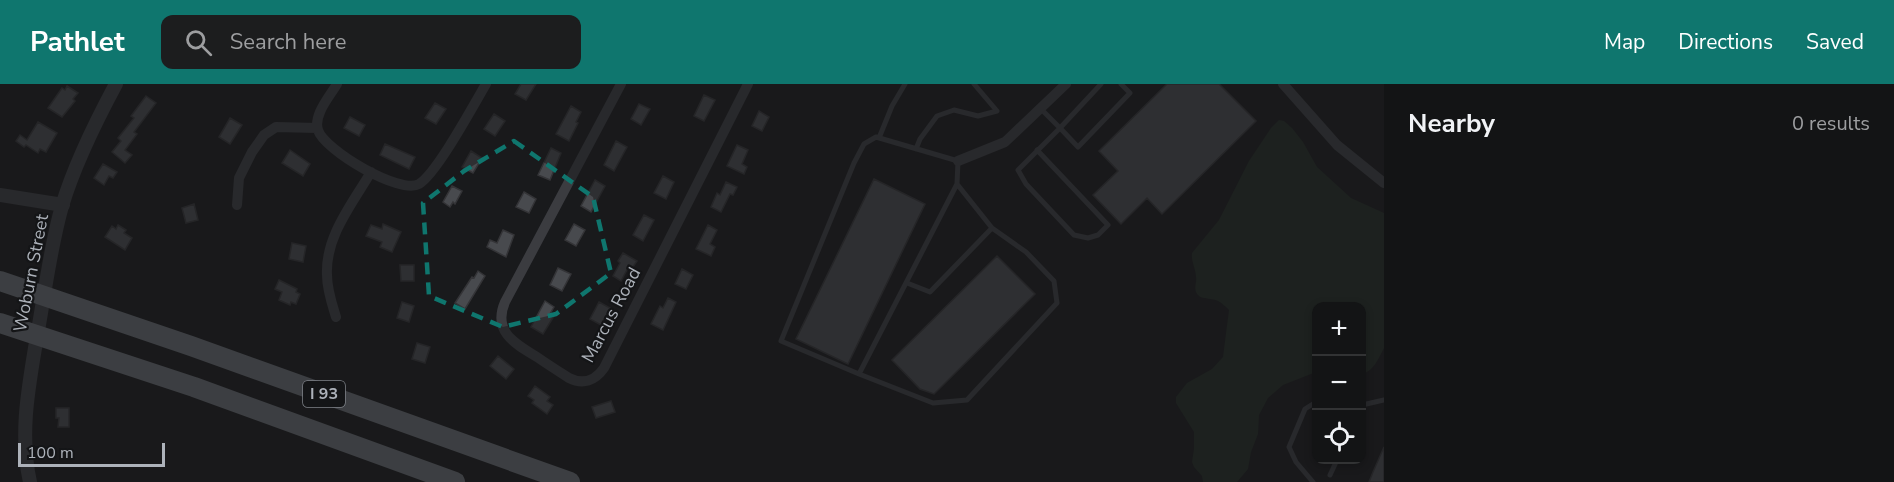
<!DOCTYPE html>
<html lang="en">
<head>
<meta charset="utf-8">
<style>
  body { margin:0; font-family:"Nunito Sans",sans-serif; background:#1c1d1e; color:#f1f3f6 }
  .controls { position:absolute; right:18px; bottom:18px; display:grid; overflow:hidden; border-radius:12px; box-shadow:0 3px 9px #0003 }
  .controls button { width:54px; height:54px; display:grid; place-items:center; padding:0; border:0; border-bottom:2px solid #323334; background:#131415; color:#f1f3f6; font:30px sans-serif }
  .scale { position:absolute; left:18px; bottom:15px; width:147px; box-sizing:border-box; padding-left:6px; border:3px solid #adb2ba; border-top:0; font-size:16px; line-height:21px; white-space:nowrap; color:#adb2ba; -webkit-text-stroke:4px #141517; paint-order:stroke }
  .list { margin:0; padding:0; list-style:none }
  h2 { display:flex; justify-content:space-between; align-items:center; height:78px; margin:0; padding:0 24px; font-size:26px }
  h2 small { font-size:20px; font-weight:400; color:#9d9ea0 }
  .icon { flex:none; width:33px; height:33px; fill:none; stroke:currentColor; stroke-width:2; stroke-linecap:round; stroke-linejoin:round }
  .map { position:relative; flex:none; width:1384px; height:398px; overflow:hidden }
  header { display:flex; align-items:center; gap:36px; box-sizing:border-box; height:84px; padding:0 30px; background:#0f766e; color:#fff }
  header strong { font-size:28px }
  nav { display:flex; gap:33px; margin-inline-start:auto; font-size:21px }
  .search { width:420px; height:54px; background:#1c1d1e; display:flex; align-items:center; gap:15px; box-sizing:border-box; padding:0 21px; border-radius:12px; color:#9d9ea0; font-size:22px }
  main { display:flex }
  aside { flex:1; background:#131415 }
  .map>svg:first-child { display:block }
  .green { fill:#232b24 }
  .building { fill:#484a4e; stroke:#343437; stroke-width:1.5 }
  .lines { fill:none; stroke-linecap:round; stroke-linejoin:round }
  .service { stroke:#3b3c40; stroke-width:5 }
  .minor { stroke:#3b3c40; stroke-width:10 }
  .tertiary { stroke:#3b3c40; stroke-width:14 }
  .motorway { stroke:#676b71; stroke-width:20 }
  .marked { fill:none; stroke:#0f766e; stroke-width:4.5; stroke-dasharray:12 8; stroke-linejoin:round }
  .labels { text-anchor:middle; dominant-baseline:central; stroke-width:4.5; stroke-linejoin:round; paint-order:stroke }
  .shield { fill:#141517; stroke:#7f8389; stroke-width:1.5 }
  .shield-label { font-size:16px; font-weight:bold; fill:#adb2ba }
  .street-label { font-size:18px; fill:#adb2ba; stroke:#141517 }
</style>
</head>
<body>
<header>
<strong>Pathlet</strong>
<div class="search"><svg class="icon" aria-label="search" viewBox="0 0 24 24"><circle cx="10" cy="10" r="6"/><path d="M15 15l6 6"/></svg>Search here</div>
<nav><a>Map</a><a>Directions</a><a>Saved</a></nav>
</header>
<main>
<div class="map">
<svg width="1384" height="398" viewBox="0 0 1384 398">
  <rect width="100%" height="100%" fill="#191a1c"/>
  <path class="green" d="M1279,36L1284,37L1292,44L1303,58L1317,83L1351,114L1384,129V264C1378,275 1374,287 1362,290V222H1316V288L1283,301L1268,314L1259,331L1258,350L1251,368L1248,385L1237,398H1203L1202,392L1194,383L1192,378L1194,365V348L1176,319V313L1187,299L1212,285L1223,273L1229,226C1226,223 1222,219 1218,217C1210,213 1200,217 1196,208C1194,203 1197,198 1196,193C1196,185 1191,178 1192,169L1219,136L1249,77L1271,44Z"/>
  <path class="building" d="M521,0H536L526,16L515,10Z
    M1167,0H1219L1256,37L1162,130L1147,114L1121,140L1093,111L1118,87L1099,67Z
    M67,2L78,9L73,15L75,17L62,33L48,24L62,4L65,6Z
    M704,11L715,16L704,37L694,32Z
    M146,12L156,19L134,48L137,50L125,66L132,71L125,79L112,68L121,57L118,54L134,34L131,32Z
    M435,19L446,25L436,40L425,34Z
    M639,20L650,25L641,41L631,35Z
    M571,22L581,28L576,38L578,39L569,57L556,50Z
    M759,27L769,33L762,47L752,42Z
    M494,30L505,37L495,52L484,45Z
    M350,33L365,41L359,52L344,44Z
    M230,34L242,41L230,60L219,53Z
    M38,38L57,49L46,68L40,65L38,69L26,61L24,63L16,57L20,51L27,56Z
    M616,57L627,63L614,87L604,81Z
    M385,60L415,73L409,85L380,71Z
    M737,61L748,66L742,80L747,83L744,90L727,82Z
    M551,64L561,69L550,96L538,91Z
    M290,66L310,80L303,92L282,79Z
    M471,67L482,74L473,89L462,83Z
    M103,80L117,88L113,94L109,92L104,101L94,94Z
    M663,92L674,98L666,115L654,109Z
    M874,95L925,120L848,280L796,255Z
    M595,96L605,102L591,128L581,122Z
    M726,98L737,103L733,111L730,110L721,128L711,123L717,109L720,111Z
    M452,102L462,107L455,120L453,118L450,123L443,118Z
    M524,108L536,115L529,129L516,123Z
    M194,120L198,136L186,139L182,124Z
    M644,131L654,136L643,157L633,151Z
    M383,140L401,148L392,168L380,163L382,158L366,152L371,141L382,145Z
    M574,140L585,146L576,162L565,156Z
    M118,141L126,146L124,149L132,154L125,166L105,153L112,142L116,145Z
    M708,141L717,146L710,160L715,163L711,172L696,165Z
    M503,146L514,151L506,173L487,163L490,156L497,159Z
    M292,159L306,162L303,178L289,175Z
    M623,169L637,177L631,186L628,184L621,197L613,192L620,179L618,177Z
    M997,172L1035,210L934,310L920,305L892,276Z
    M400,181H414V197H401Z
    M558,184L571,190L562,207L550,201Z
    M682,185L693,191L686,205L675,200Z
    M478,187L485,192L465,225L455,219L472,193L474,194Z
    M279,196L297,205L296,208L300,210L296,220L291,218L290,221L279,216L282,208L275,205Z
    M668,214L676,218L663,246L651,240L660,222L663,224Z
    M545,217L554,223L550,230L554,232L543,250L531,243Z
    M402,218L414,222L409,238L397,234Z
    M599,218L610,224L601,241L590,235Z
    M417,259L430,263L425,279L412,275Z
    M498,272L514,285L506,295L490,282Z
    M535,302L550,313L547,317L553,321L547,330L532,319L534,316L528,312Z
    M611,317L615,328L596,334L592,323Z
    M56,324H69V343H58L59,334H56Z
    M1384,363V398H1369L1373,388Z"/>
  <g class="lines">
    <path class="service" d="M1041,25L1060,44L1101,0
      M876,53L958,77L957,100L859,290L781,257L854,79L864,60Z
      M879,54L892,22L905,0
      M916,65L920,55L937,32L954,26L978,32L997,27L974,0
      M1037,66L1108,141L1098,151L1088,154L1074,151L1026,100L1018,86L1060,44L1078,63L1130,9L1121,0
      M907,199L930,208L992,144L957,100
      M859,290L933,319L967,316L1057,219L1054,197L1026,168L992,144
      M1362,321L1384,316
      M1330,391L1337,376
      M1313,398L1296,378L1289,363L1305,325L1316,318"/>
    <path class="minor" d="M337,0C330,12 313,31 318,46C324,66 400,111 419,100C437,89 473,22 486,0
      M621,0L505,218C492,248 516,260 537,273C547,280 558,287 569,294C583,301 595,297 604,284L748,0
      M1283,0L1337,61L1384,99
      M958,77L1005,58L1066,0
      M237,121L239,94L252,68L264,51L276,43L317,44
      M336,233C332,220 327,206 327,191C325,153 352,120 371,88"/>
    <path class="tertiary" d="M0,111L63,121
      M30,398C19,349 29,301 37,252C45,209 50,164 62,122C75,79 95,39 116,0"/>
    <path class="motorway" d="M0,197L191,262L570,398
      M0,239L194,303L455,398"/>
  </g>
  <path d="M0 0H1384V398H0ZM514,57L593,113L611,189L556,230L503,243L429,212L423,119L464,87Z" fill="#191a1c" fill-opacity=".55" fill-rule="evenodd"/>
  <path class="marked" d="M514,57L593,113L611,189L556,230L503,243L429,212L423,119L464,87Z"/>
  <g class="labels">
    <rect class="shield" x="303" y="297" width="42" height="26" rx="4.5"/>
    <g class="shield-label">
      <text x="324" y="310">I 93</text>
    </g>
    <g class="street-label">
      <text transform="translate(31 189) rotate(-79)">Woburn Street</text>
      <text transform="translate(611 231) rotate(-62)">Marcus Road</text>
    </g>
  </g>
</svg>
<div class="controls">
<button>+</button>
<button>−</button>
<button><svg class="icon" aria-label="locate" viewBox="0 0 24 24"><circle cx="12" cy="12" r="6"/><path d="M12 2v4M12 18v4M2 12h4M18 12h4"/></svg></button>
</div>
<div class="scale">100 m</div>
</div>
<aside>
<h2>Nearby<small>0 results</small></h2>
<ul class="list">
</ul>
</aside>
</main>
</body>
</html>
